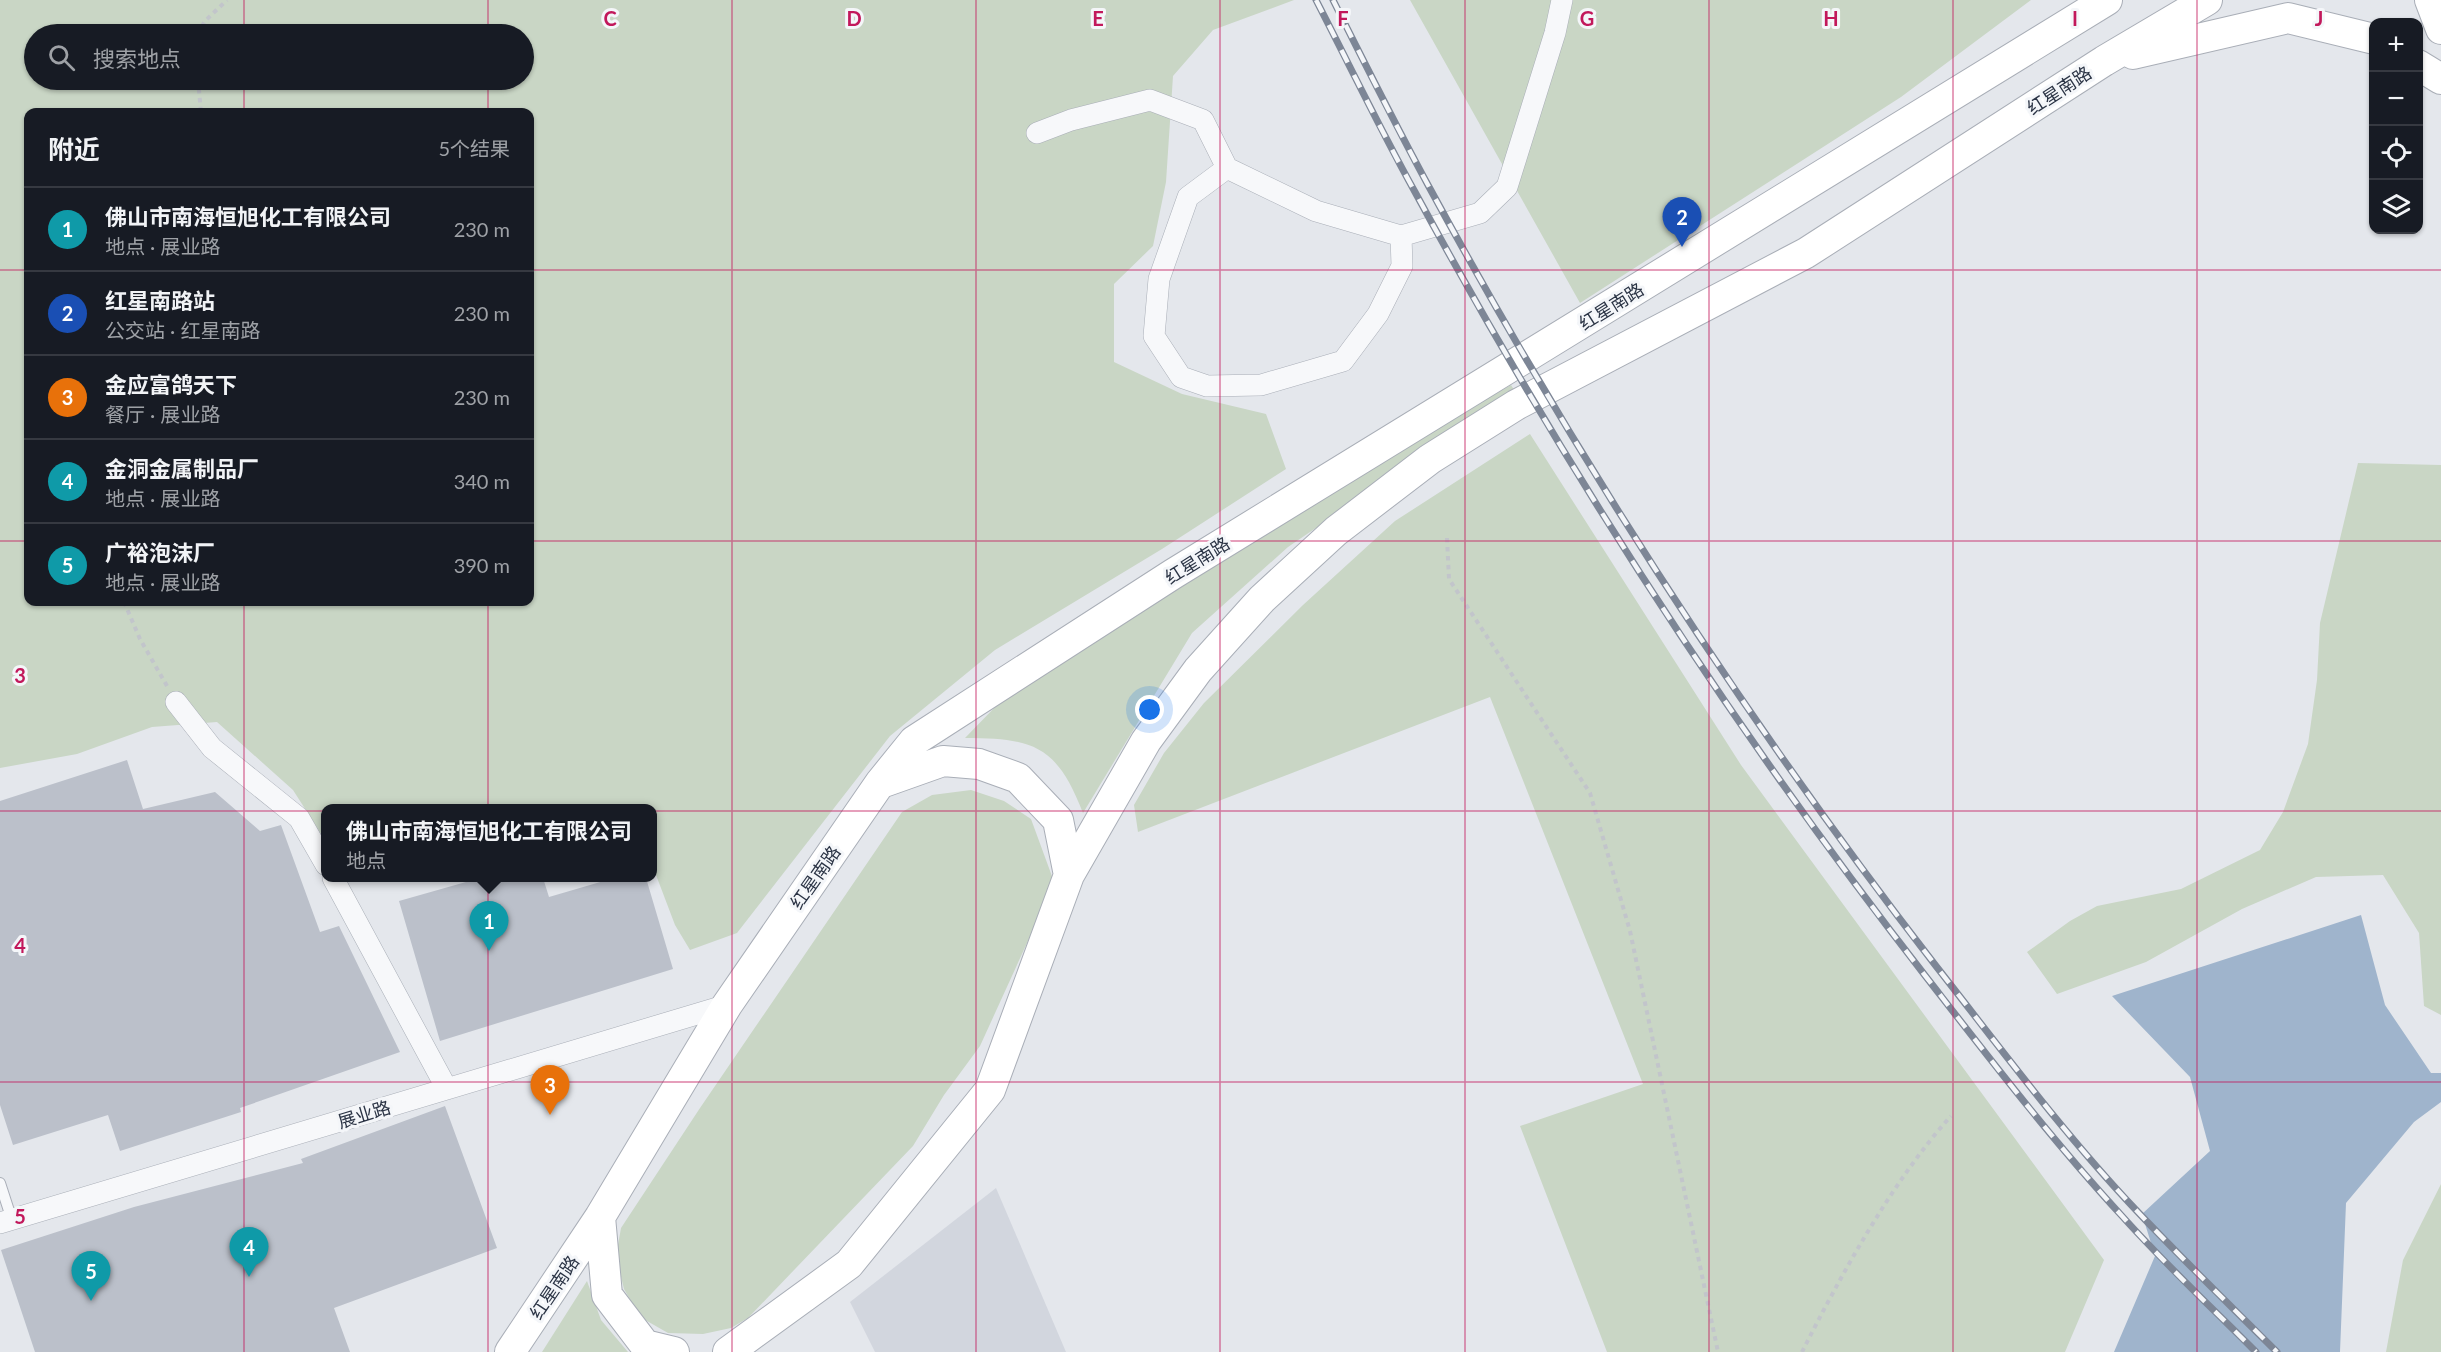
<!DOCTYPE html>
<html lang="zh">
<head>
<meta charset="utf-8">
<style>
  body { margin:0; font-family:Lato,"Noto Sans SC",sans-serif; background:#20242c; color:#f1f3f6 }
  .controls { position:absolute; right:18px; top:18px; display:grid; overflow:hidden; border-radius:12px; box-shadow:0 2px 4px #0004 }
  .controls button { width:54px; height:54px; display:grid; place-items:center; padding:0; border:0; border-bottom:2px solid #363941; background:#171b24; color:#f1f3f6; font:30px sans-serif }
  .you { position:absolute; left:1150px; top:710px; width:21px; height:21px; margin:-15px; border:4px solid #fff; border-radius:50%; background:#1a73e8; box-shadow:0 0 0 9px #1a73e833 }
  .badge { display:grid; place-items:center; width:39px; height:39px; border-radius:50%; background:#d1495b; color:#fff; font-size:20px; font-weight:700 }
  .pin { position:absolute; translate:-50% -50px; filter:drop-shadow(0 2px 3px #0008) }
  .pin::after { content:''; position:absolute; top:32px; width:21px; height:18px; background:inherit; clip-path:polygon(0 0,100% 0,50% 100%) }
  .popup { position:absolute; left:321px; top:804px; width:336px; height:78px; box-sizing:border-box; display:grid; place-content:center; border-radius:12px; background:#171b24; filter:drop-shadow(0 2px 4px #0005); font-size:20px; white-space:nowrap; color:#9ea1a6 }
  .popup b { font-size:22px; color:#f1f3f6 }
  .popup::after { content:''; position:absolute; left:50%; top:100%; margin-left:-12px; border:12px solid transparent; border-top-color:#171b24 }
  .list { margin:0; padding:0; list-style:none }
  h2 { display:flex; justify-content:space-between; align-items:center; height:78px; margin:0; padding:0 24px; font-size:26px }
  h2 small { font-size:20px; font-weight:400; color:#9ea1a6 }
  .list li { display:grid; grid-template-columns:39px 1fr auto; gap:18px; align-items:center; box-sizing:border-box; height:84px; padding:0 24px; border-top:2px solid #363941 }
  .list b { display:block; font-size:22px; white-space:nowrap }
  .list p { margin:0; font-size:20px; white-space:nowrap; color:#9ea1a6 }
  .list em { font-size:20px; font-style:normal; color:#9ea1a6 }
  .icon { flex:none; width:33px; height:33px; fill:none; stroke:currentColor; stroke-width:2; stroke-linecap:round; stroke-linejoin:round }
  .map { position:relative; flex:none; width:2441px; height:1352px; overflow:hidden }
  .search { position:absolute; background:#171b24; box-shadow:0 2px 4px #0004; left:24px; top:24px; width:510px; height:66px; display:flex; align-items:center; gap:15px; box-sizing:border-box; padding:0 21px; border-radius:33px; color:#9ea1a6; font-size:22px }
  .panel { position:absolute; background:#171b24; box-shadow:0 2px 4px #0004; left:24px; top:108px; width:510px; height:498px; border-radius:12px }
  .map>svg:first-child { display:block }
  .built { fill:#d2d6de }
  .green { fill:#c9d6c5; fill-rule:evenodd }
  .water { fill:#9fb4cc }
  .building { fill:#bbc0ca }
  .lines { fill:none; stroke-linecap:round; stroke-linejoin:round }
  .service-casing { stroke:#a9aeb7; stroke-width:12 }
  .minor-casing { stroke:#a9aeb7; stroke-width:22 }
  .secondary-casing { stroke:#a9aeb7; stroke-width:32 }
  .path { stroke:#c2c5cb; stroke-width:4; stroke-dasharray:4.5 4.5; stroke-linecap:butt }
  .service { stroke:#f7f8fa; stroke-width:10 }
  .minor { stroke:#f7f8fa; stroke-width:21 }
  .secondary { stroke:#fff; stroke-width:30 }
  .rail-casing { stroke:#7d8696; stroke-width:7 }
  .rail { stroke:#f4f6f9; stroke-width:4.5; stroke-dasharray:14; stroke-linecap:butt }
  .grid { fill:none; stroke:#c2185b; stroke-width:1.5; stroke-opacity:0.55 }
  .labels { text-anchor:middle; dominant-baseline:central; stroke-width:6; stroke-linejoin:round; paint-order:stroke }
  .street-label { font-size:18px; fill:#2b3445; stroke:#f4f6f9 }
  .grid-label { font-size:20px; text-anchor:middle; font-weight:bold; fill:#c2185b; stroke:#f4f6f9; stroke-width:6; stroke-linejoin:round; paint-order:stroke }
</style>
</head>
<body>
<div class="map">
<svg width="2441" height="1352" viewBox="0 0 2441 1352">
  <rect width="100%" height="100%" fill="#e4e7ec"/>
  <path class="built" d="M996,1188L1066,1352H875L850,1302Z"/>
  <path class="green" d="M0,0H1294L1213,30L1173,76L1166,182L1153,246L1114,284V362L1182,394L1266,414L1286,469L1162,549L995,650L890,736L737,933L690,950L675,925L653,867L652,808H326L325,840L293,790L217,722L152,727L77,754L0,768ZM34,34H524V80H34ZM28,112H530V602H28Z
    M1410,0H2031L1901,97L1580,303Z
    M1511,385L1518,396L1404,468L1288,547L1192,633L1083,813C1057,746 1034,738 965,738L999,703L1377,461Z
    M1530,434L1741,765L2104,1260L2065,1352H1607L1520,1126L1643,1084L1490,697L1138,832L1134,805L1164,753L1204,703L1303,605L1395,521Z
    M2358,463L2441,465V1015L2424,1006L2419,933L2383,875L2316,877L2242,909L2146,962L2057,994L2027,952L2070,921L2097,906L2181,889L2260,850L2283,812L2308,744L2317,680L2320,623Z
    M971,790L1004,801L1031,819L1053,879L1048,897L980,1046L944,1095L913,1146L748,1318L731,1328L703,1334L668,1333L640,1317L624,1289L616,1256L621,1228L700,1108L902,812L932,795Z
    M2441,1184V1352H2386L2403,1260Z
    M587,1281L601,1320L628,1352H542Z"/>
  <path class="water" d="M2361,915L2385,1005L2431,1073H2441V1102L2414,1122L2346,1203L2340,1352H2114L2155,1256L2142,1214L2210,1151L2190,1077L2112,996Z"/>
  <path class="building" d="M127,760L143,809L215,792L260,831L281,825L320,932L339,926L400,1052L240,1108L241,1112L120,1151L108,1115L13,1145L0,1105V801Z
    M480,878H543L549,897L614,878H646L673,969L440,1041L399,901Z
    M445,1106L497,1248L334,1308L350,1352H35L1,1250L134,1207L303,1163L301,1159Z"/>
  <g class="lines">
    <defs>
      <path id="service" d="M0,1183L12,1220"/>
      <path id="minor" d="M1037,133L1071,120L1150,100L1203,120L1227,168L1316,211L1401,236L1480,213L1507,187L1555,33L1562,0
        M1227,168L1188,197L1159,279L1154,336L1181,377L1207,386L1261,385L1343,361L1378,314L1402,266L1401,236
        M176,702L212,748L299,818L326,865
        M333,878L447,1089
        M0,1223L727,1005"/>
      <path id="secondary" d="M2430,0L2441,29
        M2133,54L2288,18L2374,39
        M2418,65L2441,79
        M881,783L943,761L979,764L1018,778L1058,820L1069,875
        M600,1217L607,1295L645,1345L674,1352
        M510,1352L600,1217L727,1005L880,783L914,741L1173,574L2107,0
        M728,1352L849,1264L990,1090L1069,875L1146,741L1198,670L1262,599L1336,531L1430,459L1516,405L1806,253L2104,61L2207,0"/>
    </defs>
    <use href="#service" class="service-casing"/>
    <use href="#minor" class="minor-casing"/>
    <use href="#secondary" class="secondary-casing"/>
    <path class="path" d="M197,34L205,21L227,0
      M198,80L201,112
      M1447,538L1449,579L1590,793L1630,931L1718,1352
      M124,602L140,639L167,686
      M1802,1352C1841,1275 1893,1180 1951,1116"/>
    <use href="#service" class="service"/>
    <use href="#minor" class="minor"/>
    <use href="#secondary" class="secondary"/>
    <defs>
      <path id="rail" d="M1316,0C1349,64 1380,129 1415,192C1564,467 1735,732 1927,978C1990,1059 2052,1140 2122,1216C2164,1263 2211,1307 2256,1352
        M1333,0C1364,62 1395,124 1428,185C1576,458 1746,721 1936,966C2001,1049 2064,1134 2136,1210C2182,1259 2230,1305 2277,1352"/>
    </defs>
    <use href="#rail" class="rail-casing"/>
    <use href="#rail" class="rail"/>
  </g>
  <path class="grid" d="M244,0V34M488,0V34M732,0V1352M976,0V1352M1220,0V1352M1465,0V1352M1709,0V1352M1953,0V1352M2197,0V1352M244,80V112M488,80V112M0,270H28M530,270H2441M0,541H28M530,541H2441M244,602V1352M488,602V1352M0,811H2441M0,1082H2441"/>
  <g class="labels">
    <g class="street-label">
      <text transform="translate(2059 90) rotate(-33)">红星南路</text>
      <text transform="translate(1611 306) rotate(-32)">红星南路</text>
      <text transform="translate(1197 560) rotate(-32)">红星南路</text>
      <text transform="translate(815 877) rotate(-55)">红星南路</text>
      <text transform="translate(364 1114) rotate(-17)">展业路</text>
      <text transform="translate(554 1287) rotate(-56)">红星南路</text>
    </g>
  </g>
  <g class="grid-label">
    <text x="610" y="26">C</text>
    <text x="854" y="26">D</text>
    <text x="1098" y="26">E</text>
    <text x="1343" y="26">F</text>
    <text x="1587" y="26">G</text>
    <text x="1831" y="26">H</text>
    <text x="2075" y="26">I</text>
    <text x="2319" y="26">J</text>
    <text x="20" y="683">3</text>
    <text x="20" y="953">4</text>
    <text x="20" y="1224">5</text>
  </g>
</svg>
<div class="controls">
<button>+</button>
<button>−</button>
<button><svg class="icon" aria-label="locate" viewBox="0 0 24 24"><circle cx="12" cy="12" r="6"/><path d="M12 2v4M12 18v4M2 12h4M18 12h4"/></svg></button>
<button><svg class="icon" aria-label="layers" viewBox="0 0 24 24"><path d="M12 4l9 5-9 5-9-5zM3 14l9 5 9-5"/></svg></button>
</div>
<div class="you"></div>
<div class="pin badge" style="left:489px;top:951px;background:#0f9aa8">1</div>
<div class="popup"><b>佛山市南海恒旭化工有限公司</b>地点</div>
<div class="pin badge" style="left:1682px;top:247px;background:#1a4fb4">2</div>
<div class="pin badge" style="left:550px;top:1115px;background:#e8710a">3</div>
<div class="pin badge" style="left:249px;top:1277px;background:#0f9aa8">4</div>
<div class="pin badge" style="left:91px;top:1301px;background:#0f9aa8">5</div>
<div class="search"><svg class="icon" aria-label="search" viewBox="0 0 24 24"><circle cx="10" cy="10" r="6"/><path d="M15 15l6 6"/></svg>搜索地点</div>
<section class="panel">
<h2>附近<small>5个结果</small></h2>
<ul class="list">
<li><span class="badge" style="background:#0f9aa8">1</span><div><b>佛山市南海恒旭化工有限公司</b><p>地点 · 展业路</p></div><em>230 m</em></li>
<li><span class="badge" style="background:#1a4fb4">2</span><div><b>红星南路站</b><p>公交站 · 红星南路</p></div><em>230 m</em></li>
<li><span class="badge" style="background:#e8710a">3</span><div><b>金应富鸽天下</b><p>餐厅 · 展业路</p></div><em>230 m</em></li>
<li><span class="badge" style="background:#0f9aa8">4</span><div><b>金洞金属制品厂</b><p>地点 · 展业路</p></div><em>340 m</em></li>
<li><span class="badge" style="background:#0f9aa8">5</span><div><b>广裕泡沫厂</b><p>地点 · 展业路</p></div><em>390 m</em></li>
</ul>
</section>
</div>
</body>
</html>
